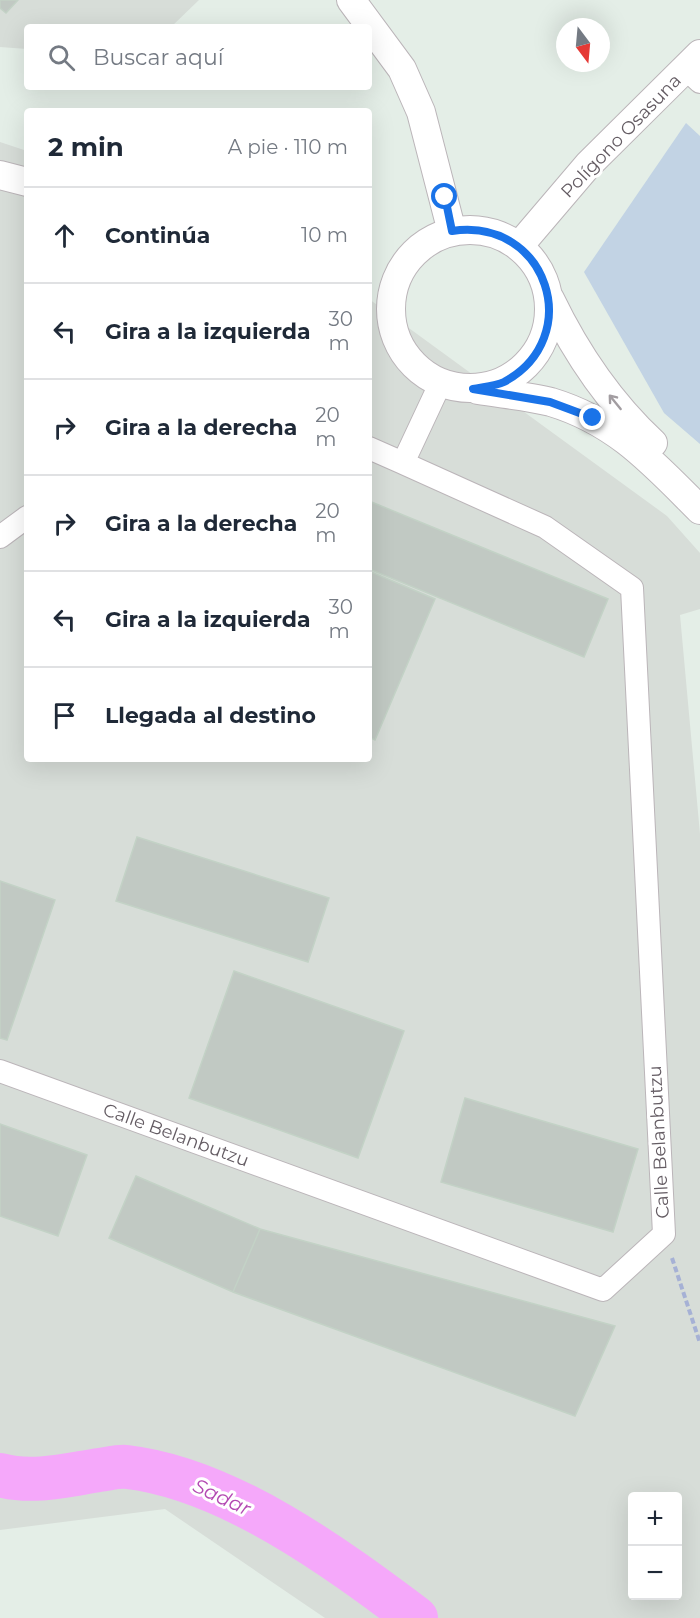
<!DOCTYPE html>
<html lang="es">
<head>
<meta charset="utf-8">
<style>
  body { margin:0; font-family:Montserrat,sans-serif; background:#f6f6f7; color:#1f2937 }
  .controls { position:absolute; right:18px; bottom:18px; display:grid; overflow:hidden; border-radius:6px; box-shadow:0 6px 24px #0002 }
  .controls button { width:54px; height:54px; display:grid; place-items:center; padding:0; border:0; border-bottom:2px solid #e0e1e3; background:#fff; color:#1f2937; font:30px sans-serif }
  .compass { position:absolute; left:556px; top:18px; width:54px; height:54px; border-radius:50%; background:#fff; box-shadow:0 6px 24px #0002; rotate:164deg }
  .stop { position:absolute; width:18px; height:18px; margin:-14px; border:4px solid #1a73e8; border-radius:50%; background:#fff }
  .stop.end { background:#1a73e8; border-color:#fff; box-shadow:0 2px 6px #0008 }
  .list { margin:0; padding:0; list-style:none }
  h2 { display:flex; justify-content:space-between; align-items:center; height:78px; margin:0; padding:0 24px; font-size:26px }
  h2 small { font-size:20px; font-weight:400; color:#747a83 }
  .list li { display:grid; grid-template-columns:39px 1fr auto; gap:18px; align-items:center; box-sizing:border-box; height:96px; padding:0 24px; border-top:2px solid #e0e1e3 }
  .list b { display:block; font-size:22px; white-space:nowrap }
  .list em { font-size:20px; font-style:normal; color:#747a83 }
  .icon { flex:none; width:33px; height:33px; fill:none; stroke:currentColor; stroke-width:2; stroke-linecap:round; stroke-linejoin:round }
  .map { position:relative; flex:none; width:700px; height:1618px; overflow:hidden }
  .search { position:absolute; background:#fff; box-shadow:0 6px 24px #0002; left:24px; top:24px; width:348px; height:66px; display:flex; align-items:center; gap:15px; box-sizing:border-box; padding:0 21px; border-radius:6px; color:#747a83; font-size:22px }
  .panel { position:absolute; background:#fff; box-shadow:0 6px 24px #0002; left:24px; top:108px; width:348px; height:654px; border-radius:6px }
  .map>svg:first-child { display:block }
  .industrial { fill:#d7ddd8; fill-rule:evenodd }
  .green { fill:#c2d3e4 }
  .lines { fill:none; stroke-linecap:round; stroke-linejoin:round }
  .river { stroke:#f5a8fa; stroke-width:44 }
  .building { fill:#c1c9c3; stroke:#c3d2c6; stroke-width:1.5 }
  .minor-casing { stroke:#bbb5b9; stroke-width:24 }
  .tertiary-casing { stroke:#bbb5b9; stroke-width:30 }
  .path { stroke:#a6b1d5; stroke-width:4; stroke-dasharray:6 3; stroke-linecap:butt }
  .minor { stroke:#fff; stroke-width:22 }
  .tertiary { stroke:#fff; stroke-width:28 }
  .oneway { stroke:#a29da1 }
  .route { stroke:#1a73e8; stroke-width:8 }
  .labels { text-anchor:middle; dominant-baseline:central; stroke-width:6; stroke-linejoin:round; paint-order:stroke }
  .street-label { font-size:18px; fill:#645c63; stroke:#fff }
  .water-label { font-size:20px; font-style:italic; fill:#b349b2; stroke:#fff }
</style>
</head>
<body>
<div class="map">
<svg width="700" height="1618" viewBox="0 0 700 1618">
  <rect width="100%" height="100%" fill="#e4eee7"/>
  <path class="industrial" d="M0,0H199L171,27H27V49L0,47Z
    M0,142L27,151V759H369V299L667,516L700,553V609L680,615L700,834V1618H325L165,1509L0,1530ZM632,1496H678V1596H632Z"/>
  <path class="green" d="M686,123L700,136V444L664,413L584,272Z"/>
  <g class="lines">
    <path class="river" d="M0,1475C32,1484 67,1475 99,1470C108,1469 118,1466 127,1467C229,1479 336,1558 416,1618"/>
  </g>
  <path class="building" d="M0,0H18L6,13L0,8Z
    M369,501L608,599L584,657L369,569Z
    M369,571L435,599L375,740L369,737Z
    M137,837L329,898L308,962L116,901Z
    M0,881L55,900L7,1040L0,1038Z
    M234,971L404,1031L358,1158L189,1098Z
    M465,1098L638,1149L613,1232L441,1182Z
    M0,1124L87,1155L58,1236L0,1216Z
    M136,1176L260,1229L233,1292L109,1238Z
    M260,1229L615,1326L575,1416L233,1292Z"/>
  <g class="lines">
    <defs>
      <path id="minor" d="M686,69L700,82
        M369,448L403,463L440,384
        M0,537L27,517
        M0,1071L603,1290L664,1234L632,588L545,527L403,463"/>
      <path id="tertiary" d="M351,0L402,69L421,112L452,232
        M0,175L27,182
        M391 309a79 79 0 1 1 158 0a79 79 0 1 1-158 0Z
        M519,246L588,165L700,54
        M550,299C576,353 609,402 653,443
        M478,390C502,394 528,396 551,402C617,422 653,463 700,510"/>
    </defs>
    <use href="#minor" class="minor-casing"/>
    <use href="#tertiary" class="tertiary-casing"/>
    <path class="path" d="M672,1258L700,1343"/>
    <use href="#minor" class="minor"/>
    <use href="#tertiary" class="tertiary"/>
  </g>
  <defs><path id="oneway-shaft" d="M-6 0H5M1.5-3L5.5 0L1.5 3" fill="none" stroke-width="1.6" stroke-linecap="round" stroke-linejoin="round" transform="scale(1.5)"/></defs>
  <use class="oneway" href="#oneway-shaft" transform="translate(615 402) rotate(-129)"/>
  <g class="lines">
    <path class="route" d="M445,197L452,231C548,217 586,338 504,382C496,386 483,387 473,389L550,402L593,418"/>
  </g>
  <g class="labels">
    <g class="street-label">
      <text transform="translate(621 136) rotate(-46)">Polígono Osasuna</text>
      <text transform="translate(176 1135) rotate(20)">Calle Belanbutzu</text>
      <text transform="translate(659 1142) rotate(-93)">Calle Belanbutzu</text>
    </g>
    <g class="water-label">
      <text transform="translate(222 1497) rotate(25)">Sadar</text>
    </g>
  </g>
</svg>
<div class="controls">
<button>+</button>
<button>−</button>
</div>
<svg class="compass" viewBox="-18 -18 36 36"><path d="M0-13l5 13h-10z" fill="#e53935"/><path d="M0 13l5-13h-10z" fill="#747a83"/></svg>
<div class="stop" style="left:445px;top:197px"></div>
<div class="stop end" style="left:593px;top:418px"></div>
<div class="search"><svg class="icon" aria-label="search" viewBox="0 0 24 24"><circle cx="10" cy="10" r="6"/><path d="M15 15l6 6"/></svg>Buscar aquí</div>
<section class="panel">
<h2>2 min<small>A pie · 110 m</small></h2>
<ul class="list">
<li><svg class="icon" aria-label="ahead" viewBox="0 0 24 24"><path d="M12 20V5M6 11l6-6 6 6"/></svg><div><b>Continúa</b></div><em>10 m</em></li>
<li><svg class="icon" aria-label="left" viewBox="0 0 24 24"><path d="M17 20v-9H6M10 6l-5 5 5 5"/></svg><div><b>Gira a la izquierda</b></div><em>30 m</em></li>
<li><svg class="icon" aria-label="right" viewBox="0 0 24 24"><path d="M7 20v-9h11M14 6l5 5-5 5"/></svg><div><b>Gira a la derecha</b></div><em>20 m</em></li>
<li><svg class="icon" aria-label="right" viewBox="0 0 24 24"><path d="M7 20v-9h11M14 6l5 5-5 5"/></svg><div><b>Gira a la derecha</b></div><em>20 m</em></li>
<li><svg class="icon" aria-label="left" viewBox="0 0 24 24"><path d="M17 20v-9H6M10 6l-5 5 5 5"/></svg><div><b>Gira a la izquierda</b></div><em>30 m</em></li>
<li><svg class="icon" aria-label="arrive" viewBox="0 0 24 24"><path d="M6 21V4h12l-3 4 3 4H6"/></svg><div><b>Llegada al destino</b></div></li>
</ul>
</section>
</div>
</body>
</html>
